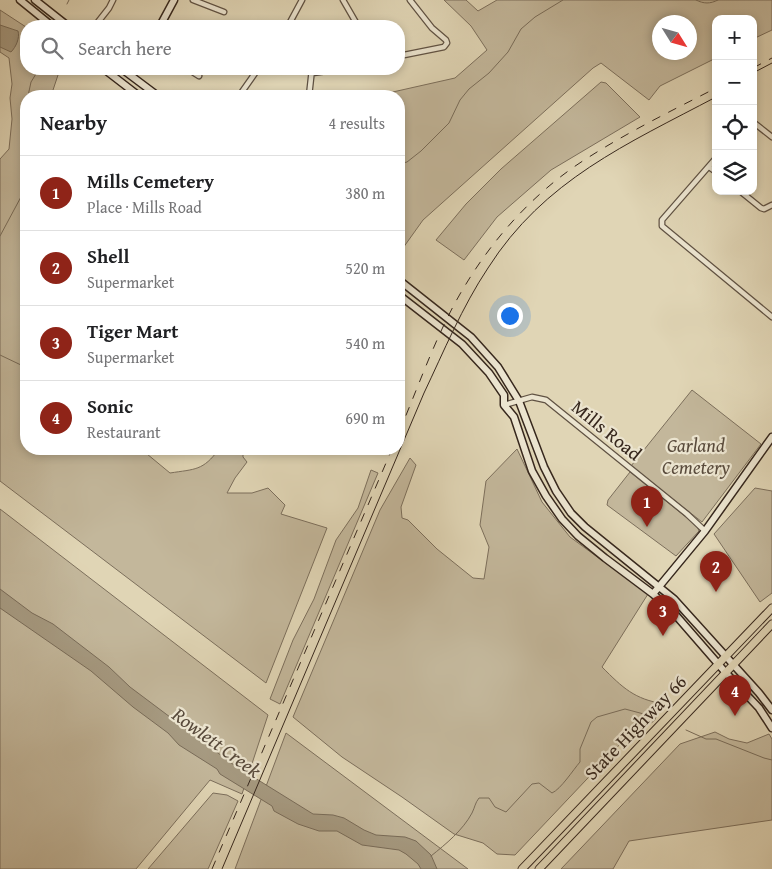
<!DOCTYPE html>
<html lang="en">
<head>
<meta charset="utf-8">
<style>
  body { margin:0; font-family:"Gentium Book Plus",serif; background:#f2f2f2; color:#202124 }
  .controls { position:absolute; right:15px; top:15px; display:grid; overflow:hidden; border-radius:10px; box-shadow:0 2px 8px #0003 }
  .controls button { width:45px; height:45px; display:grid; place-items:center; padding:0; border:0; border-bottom:1px solid #e0e0e0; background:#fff; color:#202124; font:25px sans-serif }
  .compass { position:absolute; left:652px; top:15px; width:45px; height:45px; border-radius:50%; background:#fff; box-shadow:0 2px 8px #0003; rotate:127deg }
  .you { position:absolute; left:509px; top:315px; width:18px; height:18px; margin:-12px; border:4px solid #fff; border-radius:50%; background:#1a73e8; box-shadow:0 0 0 8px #1a73e833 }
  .badge { display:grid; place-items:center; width:32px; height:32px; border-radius:50%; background:#8f2418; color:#fff; font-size:16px; font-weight:700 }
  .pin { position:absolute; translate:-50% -41px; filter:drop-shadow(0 1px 2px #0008) }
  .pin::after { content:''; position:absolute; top:26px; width:18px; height:15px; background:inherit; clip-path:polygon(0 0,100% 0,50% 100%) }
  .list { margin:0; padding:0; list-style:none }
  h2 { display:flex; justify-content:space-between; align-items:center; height:65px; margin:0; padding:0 20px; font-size:21px }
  h2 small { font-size:16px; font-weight:400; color:#757577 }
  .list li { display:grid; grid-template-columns:32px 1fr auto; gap:15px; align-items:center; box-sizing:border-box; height:75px; padding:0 20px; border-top:1px solid #e0e0e0 }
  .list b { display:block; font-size:19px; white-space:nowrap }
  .list p { margin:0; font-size:16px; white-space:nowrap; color:#757577 }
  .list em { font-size:16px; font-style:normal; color:#757577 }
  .icon { flex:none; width:28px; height:28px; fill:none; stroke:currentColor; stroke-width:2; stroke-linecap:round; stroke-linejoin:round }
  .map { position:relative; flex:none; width:772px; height:869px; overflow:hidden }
  .search { position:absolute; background:#fff; box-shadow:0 2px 8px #0003; left:20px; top:20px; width:385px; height:55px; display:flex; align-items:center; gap:12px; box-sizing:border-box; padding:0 18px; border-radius:20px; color:#757577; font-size:19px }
  .panel { position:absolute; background:#fff; box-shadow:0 2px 8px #0003; left:20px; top:90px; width:385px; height:365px; border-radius:20px }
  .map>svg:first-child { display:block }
  .green { fill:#c3b79b; stroke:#7c6f5c; fill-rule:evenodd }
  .water { fill:#a69a81; stroke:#796c59 }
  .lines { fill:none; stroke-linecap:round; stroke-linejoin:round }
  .stream { stroke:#796c59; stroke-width:1 }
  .street-casing { stroke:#605243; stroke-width:7 }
  .secondary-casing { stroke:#36271d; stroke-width:9 }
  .primary-casing { stroke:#36271d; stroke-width:9 }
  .street { stroke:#ebe4cf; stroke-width:4.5 }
  .secondary { stroke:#ebe4cf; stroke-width:6 }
  .primary { stroke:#e0d5b5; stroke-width:7 }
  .tram { stroke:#36271d; stroke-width:1 }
  .rail { stroke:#36271d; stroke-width:1; stroke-dasharray:9 9; stroke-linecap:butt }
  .labels { text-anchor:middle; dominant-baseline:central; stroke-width:4.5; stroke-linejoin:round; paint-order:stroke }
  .street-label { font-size:19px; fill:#36271d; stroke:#ebe4cf }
  .park-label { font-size:19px; font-style:italic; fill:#594b3c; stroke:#ebe4cf }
  .water-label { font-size:20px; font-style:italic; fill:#584a3b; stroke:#ebe4cf }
</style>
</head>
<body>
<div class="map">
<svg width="772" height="869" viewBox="0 0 772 869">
  <rect width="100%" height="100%" fill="#e0d5b5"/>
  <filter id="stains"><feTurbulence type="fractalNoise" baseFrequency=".004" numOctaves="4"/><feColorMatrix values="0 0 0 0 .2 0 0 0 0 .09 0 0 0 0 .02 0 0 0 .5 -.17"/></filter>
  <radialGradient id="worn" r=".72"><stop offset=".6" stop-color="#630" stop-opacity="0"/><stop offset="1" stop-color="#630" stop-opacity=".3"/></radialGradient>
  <path class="green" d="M444,0H466L478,11L497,0H772V30L753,39V19H716V58L660,86L649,100L601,63L593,68L423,220L403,248L399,251V96H375L455,78L487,50L471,26ZM660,22H690V52H660Z
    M0,10L26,27V69H60L51,96H26V449H141L170,473C195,469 203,471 219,449H243V457L247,462L235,478L227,493H252L268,488L285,505L281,514L327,528L266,683L0,481V159L9,149L12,119L10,98L12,84L9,58L0,52Z
    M601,82L606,83L640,117L551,170L497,217L464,260L436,240L466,204L501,169Z
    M692,390L761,444L702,522L631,466Z
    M517,449L542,502L570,537L648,594L602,667C623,688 634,699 664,704L654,721L622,742L515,855L497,854L483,843L454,834L402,797L342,757L293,717L380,510L410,458L416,465L401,507L402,518L408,520L437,549L473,578L484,579L489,547L480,525L486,481Z
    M371,470L378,473L280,704L270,699L293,640L314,599L336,540L358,508Z
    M630,472L697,526L699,531L676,556L607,505L608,500Z
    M755,488L772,491V593L760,602L714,534Z
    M0,509L268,715L242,794L210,780L136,869H0Z
    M715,732L729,739L747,743L769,734L772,739V820L629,841L613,869H561L680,744Z
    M286,733L468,869H235Z
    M213,793L227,795L238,801L208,869H148Z"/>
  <path class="water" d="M0,25L18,31C20,38 16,47 11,52L0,47Z
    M0,589L32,613L53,624L109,667L130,687L234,765L313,814L333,815L344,818L364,830L376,835L405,837L416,841L431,855L437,869H421L418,864L406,854L399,850L362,845L337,831H319L298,824L274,811L272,806L220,774L217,769L179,745L168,733L133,707L91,671L0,608Z"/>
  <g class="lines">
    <path class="stream" d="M696,0C704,4 710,4 718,0
      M67,4L69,0
      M28,96L31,82L39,69
      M26,104V137
      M399,164L407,162L421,151L449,123L460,100L469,89L489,73L508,52L521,29L535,17L563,0
      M0,236L22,195L26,175
      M0,355L21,365L26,364
      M686,730L706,739H716L764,758L772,760
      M431,856C446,844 463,830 472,813C475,807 475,803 479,798H489L495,807L506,812L532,784L539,783L552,793C561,789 573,770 580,762V749L591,722L597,717L625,709L655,717"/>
    <defs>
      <path id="street" d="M193,0L224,12
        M343,0L358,26
        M98,22L109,8L113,0
        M288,26L302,0
        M399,56L444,47L447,43L446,40L432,28L410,0
        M188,69L199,76
        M313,73L340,69
        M239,96L258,69
        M309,96L312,69
        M753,122L772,137
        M716,158L662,220V226L772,317
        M709,167L716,172
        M740,191L761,208L764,209L772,205
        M504,405L532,397L546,400L687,514L705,531"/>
      <path id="secondary" d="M20,0L52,26
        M35,0L68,26
        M160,26L174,0
        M104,69L139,96
        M122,69L158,96
        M399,280L471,337L498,367L519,401L544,467L556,491L571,513L585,527L674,599L759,693L772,710
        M399,295L462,344L489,373L504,395V405L514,417L532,471L546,496L562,519L578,536L605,558L653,594L673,612L726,673L759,708L772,728
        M653,594L705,531L772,437"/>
      <path id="primary" d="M522,869L772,608
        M539,869L772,624"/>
    </defs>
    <use href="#street" class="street-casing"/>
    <use href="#secondary" class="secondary-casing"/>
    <use href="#primary" class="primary-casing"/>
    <use href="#street" class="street"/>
    <use href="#secondary" class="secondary"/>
    <use href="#primary" class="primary"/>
    <path class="tram" d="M753,73L772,63
      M222,869L424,393C444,351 462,307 488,268C544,180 627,144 716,97"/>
    <path class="rail" d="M753,68L772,58
      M399,432C420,383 438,329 466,284C497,233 539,188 589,157C630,131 673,110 716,88
      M212,869L392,449"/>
  </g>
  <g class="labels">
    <g class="street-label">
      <text transform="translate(607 430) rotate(39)">Mills Road</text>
      <text transform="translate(635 727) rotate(-46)">State Highway 66</text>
    </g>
    <g class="park-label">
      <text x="696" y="445">Garland<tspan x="696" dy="22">Cemetery</tspan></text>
    </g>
    <g class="water-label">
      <text transform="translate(217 742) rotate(36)">Rowlett Creek</text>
    </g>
  </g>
  <rect width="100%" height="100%" filter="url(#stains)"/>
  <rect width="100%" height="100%" fill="url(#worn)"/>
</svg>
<div class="controls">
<button>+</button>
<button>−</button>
<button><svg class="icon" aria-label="locate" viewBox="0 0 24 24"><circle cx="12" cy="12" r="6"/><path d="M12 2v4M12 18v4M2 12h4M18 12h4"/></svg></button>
<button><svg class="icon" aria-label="layers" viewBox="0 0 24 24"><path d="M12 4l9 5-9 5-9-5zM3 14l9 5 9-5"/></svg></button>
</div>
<svg class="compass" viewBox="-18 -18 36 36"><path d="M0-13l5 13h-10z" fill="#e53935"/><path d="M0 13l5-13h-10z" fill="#757577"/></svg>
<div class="you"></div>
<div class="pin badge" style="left:647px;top:527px">1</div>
<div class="pin badge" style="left:716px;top:592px">2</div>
<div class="pin badge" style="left:663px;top:636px">3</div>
<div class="pin badge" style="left:735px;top:716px">4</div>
<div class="search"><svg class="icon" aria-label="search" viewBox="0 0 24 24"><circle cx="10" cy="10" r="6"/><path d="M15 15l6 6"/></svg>Search here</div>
<section class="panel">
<h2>Nearby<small>4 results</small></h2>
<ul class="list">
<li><span class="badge">1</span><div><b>Mills Cemetery</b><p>Place · Mills Road</p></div><em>380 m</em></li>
<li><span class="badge">2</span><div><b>Shell</b><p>Supermarket</p></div><em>520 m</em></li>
<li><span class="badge">3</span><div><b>Tiger Mart</b><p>Supermarket</p></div><em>540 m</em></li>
<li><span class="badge">4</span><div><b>Sonic</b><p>Restaurant</p></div><em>690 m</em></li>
</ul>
</section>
</div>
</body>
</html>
